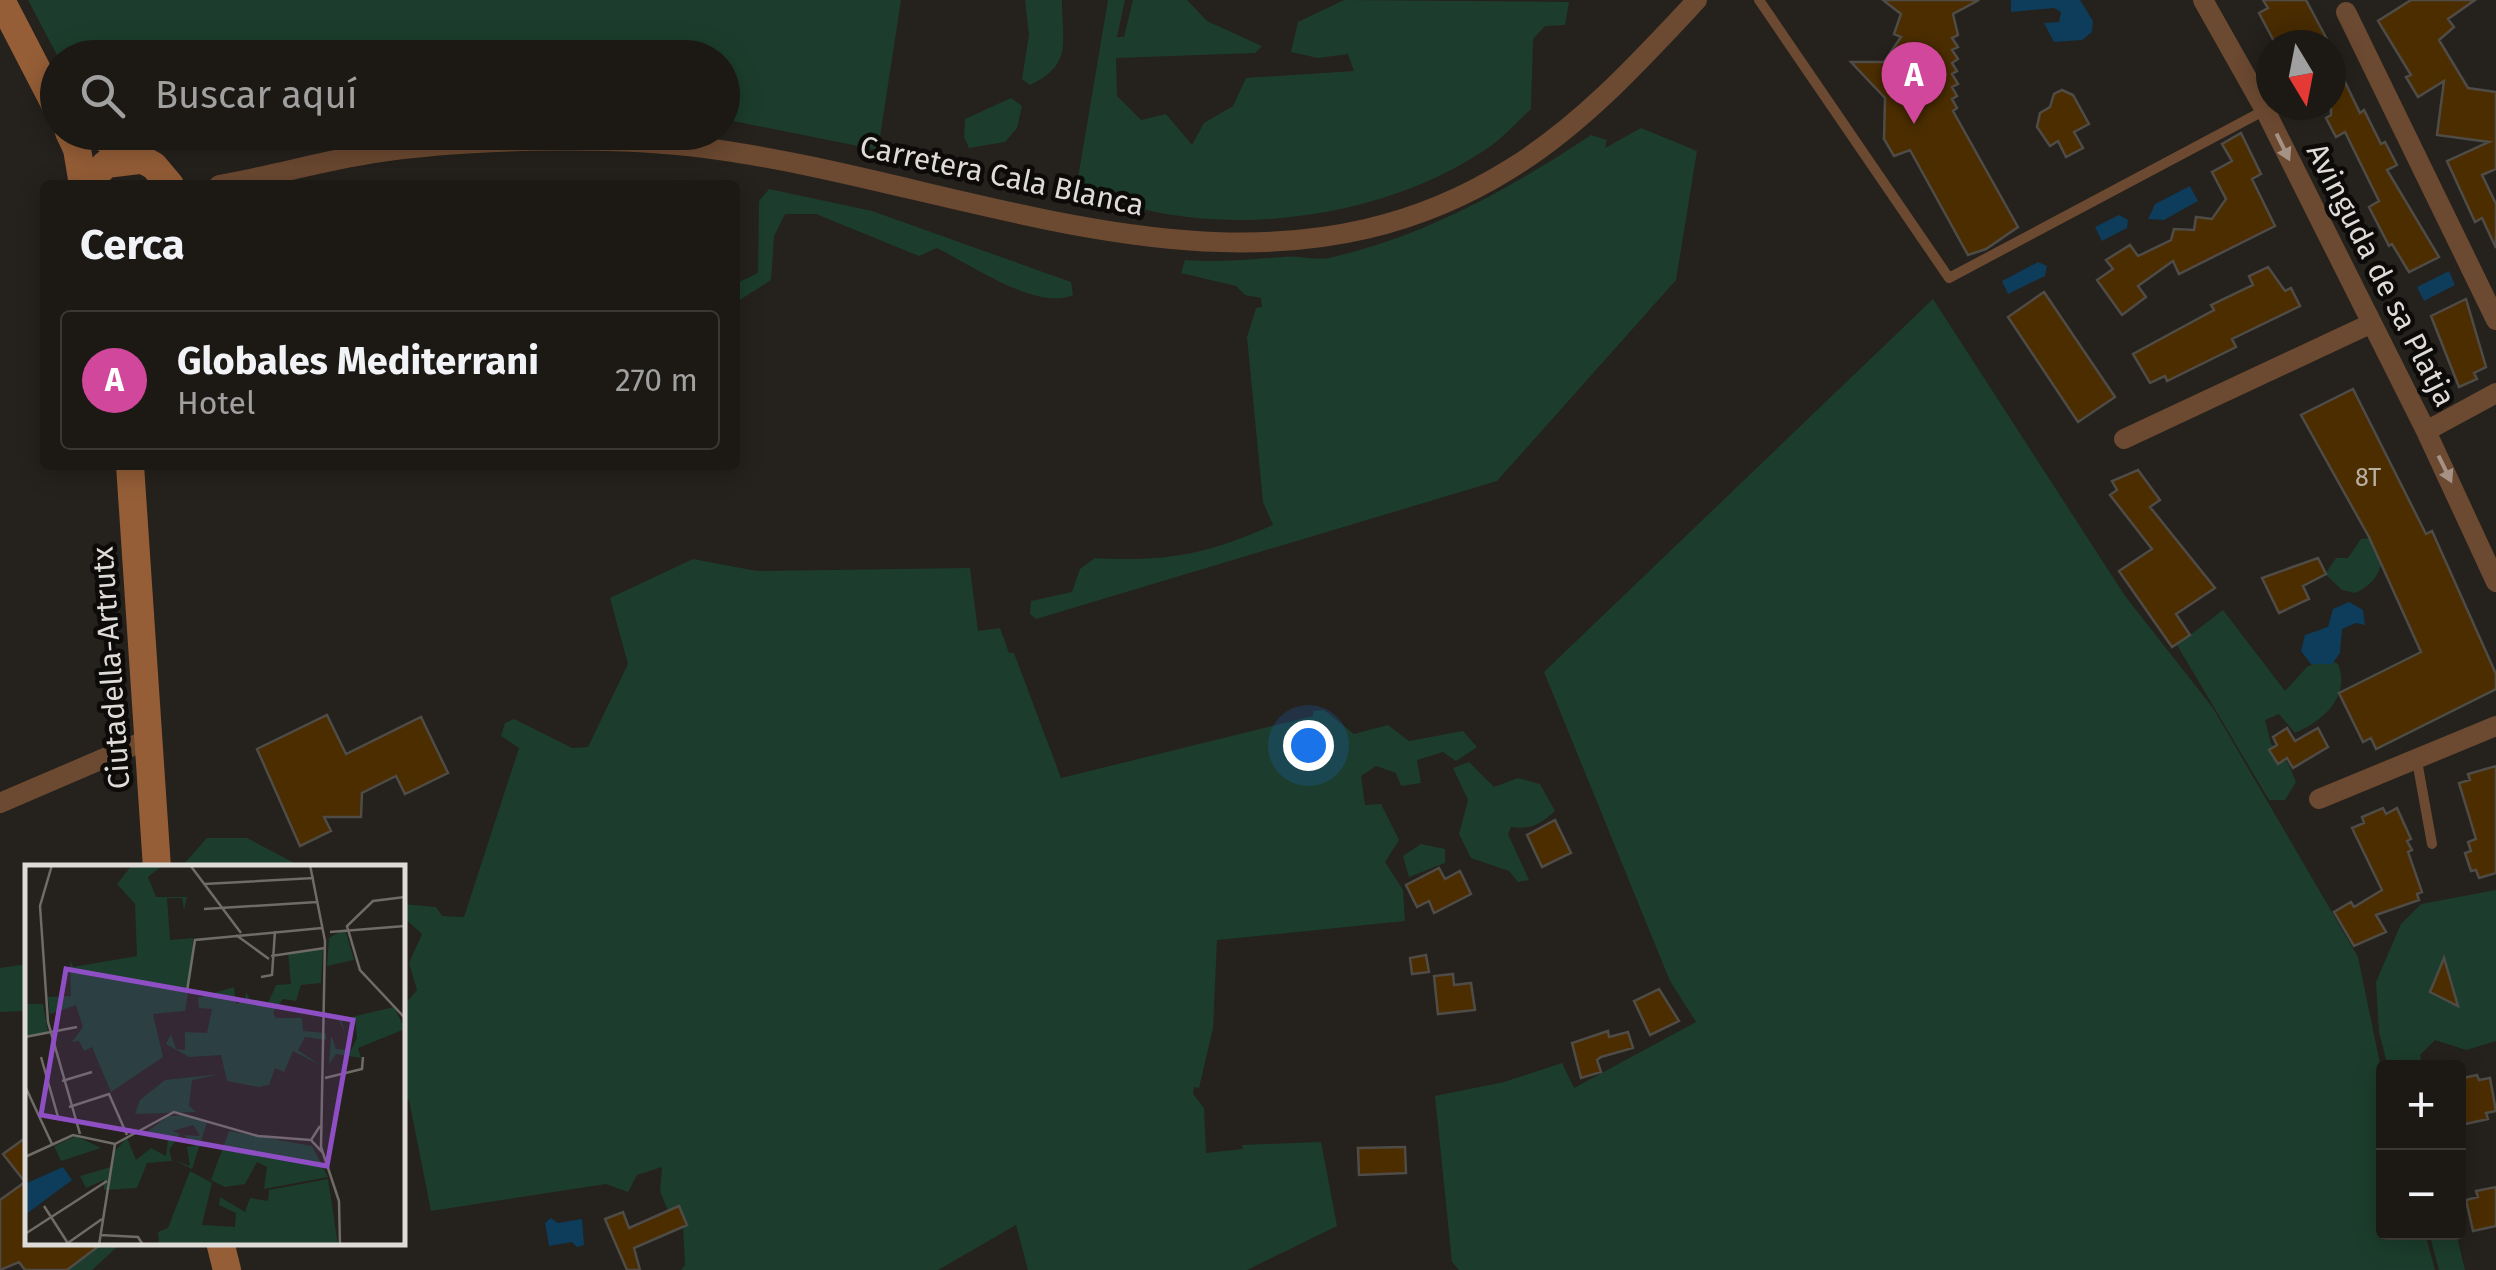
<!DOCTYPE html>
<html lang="es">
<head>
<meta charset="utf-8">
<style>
  body { margin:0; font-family:"Fira Sans",sans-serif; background:#292622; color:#f1f3f6 }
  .controls { position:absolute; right:30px; bottom:30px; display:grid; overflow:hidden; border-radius:10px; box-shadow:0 5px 25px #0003 }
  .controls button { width:90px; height:90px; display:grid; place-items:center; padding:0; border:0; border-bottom:2px solid #3a3834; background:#1c1915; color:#f1f3f6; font:50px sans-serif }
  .compass { position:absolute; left:2256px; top:30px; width:90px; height:90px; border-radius:50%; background:#1c1915; box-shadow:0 5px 25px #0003; rotate:170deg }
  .you { position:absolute; left:1308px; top:745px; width:35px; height:35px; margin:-25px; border:8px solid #fff; border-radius:50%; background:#1a73e8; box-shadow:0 0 0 15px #1a73e833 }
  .badge { display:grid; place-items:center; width:65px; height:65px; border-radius:50%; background:#1a73e8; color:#fff; font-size:32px; font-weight:700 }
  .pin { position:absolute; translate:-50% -82px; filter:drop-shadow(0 2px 5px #0008) }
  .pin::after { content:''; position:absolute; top:52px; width:35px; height:30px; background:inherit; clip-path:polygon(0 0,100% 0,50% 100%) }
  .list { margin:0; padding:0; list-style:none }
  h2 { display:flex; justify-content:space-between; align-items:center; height:130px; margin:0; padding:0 40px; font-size:42px }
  h2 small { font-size:32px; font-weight:400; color:#a0a0a0 }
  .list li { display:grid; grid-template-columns:65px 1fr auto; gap:30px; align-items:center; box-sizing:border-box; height:140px; margin:0 20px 20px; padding:0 20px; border:2px solid #3a3834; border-radius:10px }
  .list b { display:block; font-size:38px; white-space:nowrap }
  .list p { margin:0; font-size:32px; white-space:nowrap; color:#a0a0a0 }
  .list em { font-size:32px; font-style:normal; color:#a0a0a0 }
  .icon { flex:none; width:55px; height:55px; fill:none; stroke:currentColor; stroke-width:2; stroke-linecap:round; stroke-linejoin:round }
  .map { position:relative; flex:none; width:2496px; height:1270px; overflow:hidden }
  .search { position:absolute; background:#1c1915; box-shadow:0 5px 25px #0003; left:40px; top:40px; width:700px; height:110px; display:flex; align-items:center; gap:25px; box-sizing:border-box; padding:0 35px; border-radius:55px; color:#a0a0a0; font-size:38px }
  .panel { position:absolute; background:#1c1915; box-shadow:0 5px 25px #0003; left:40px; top:180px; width:700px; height:290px; border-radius:10px }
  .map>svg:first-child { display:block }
  .green { fill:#1c3d2d }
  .water { fill:#0e3c5b }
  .building { fill:#4b2d00; stroke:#4f4b46; stroke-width:2.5 }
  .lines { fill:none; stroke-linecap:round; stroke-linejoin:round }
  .lane { stroke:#6c4931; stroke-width:10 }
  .street { stroke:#6c4931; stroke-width:20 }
  .secondary { stroke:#955e37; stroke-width:28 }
  .oneway { fill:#a59284 }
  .labels { text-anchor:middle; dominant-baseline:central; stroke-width:9; stroke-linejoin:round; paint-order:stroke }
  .number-label { font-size:25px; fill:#b9b0a2 }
  .street-label { font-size:30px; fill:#dedbd8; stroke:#0d0b09 }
  .inset-road { fill:none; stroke:#6f6b67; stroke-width:2.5 }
  .view { fill:#8f4fc4; fill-opacity:0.15; stroke:#8f4fc4; stroke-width:5 }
  .inset-edge { fill:none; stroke:#dedbd8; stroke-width:5 }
</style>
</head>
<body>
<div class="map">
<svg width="2496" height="1270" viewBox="0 0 2496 1270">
  <rect width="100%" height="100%" fill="#25211c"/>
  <path class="green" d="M28,0H901L878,150L723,119L722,58L58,57Z
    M1025,0H1062C1062,42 1073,65 1030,85L1022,79L1029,35Z
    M1108,0H1125L1117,37H1124L1133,0H1187L1207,21L1262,46L1255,53L1116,58L1117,96L1141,120L1166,114L1192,145L1204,123L1233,106L1246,78L1354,71L1348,54L1318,58L1291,52L1298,22L1344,0L1569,2L1565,25L1545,26L1533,39L1531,109C1516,123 1502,139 1485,150C1397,209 1270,232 1166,214C1136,209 1106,198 1076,190Z
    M1011,98L1022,106L1017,128L1005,142L969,148L964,137L965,119Z
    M1641,128L1697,151L1676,280L1497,481L1036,619L1030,614L1031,601L1072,592L1080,569L1095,558C1168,562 1207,554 1273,525L1263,502L1247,337L1256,308L1262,307L1261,298L1245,295L1236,286L1181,273L1185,260C1220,263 1249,259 1284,257C1299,255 1315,261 1329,258C1424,237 1511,188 1591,135L1607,140L1605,148Z
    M141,133H302C245,146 197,157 141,133Z
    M769,189L872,211L1071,282L1073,295C1037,311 971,265 937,248L919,256L816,214H785L774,236L771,280L735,303V284L758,273L759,201Z
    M1933,299L2125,596L2213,708L2358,957L2383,1078L2384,1232L2425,1233L2435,1270H1459L1452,1262L1435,1096L1504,1082L1562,1063L1574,1088L1696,1022L1670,981L1544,672Z
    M2380,537L2386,545C2380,569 2379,582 2355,593L2342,590L2325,574L2336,558H2348L2361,539Z
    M693,559L757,571L970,568L978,631L1000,628L1009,653H1014L1061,778L1313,716V711L1324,710L1354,734L1388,725L1409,741L1463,731L1477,747L1456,761L1443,752L1417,760L1421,783L1401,786L1396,773L1376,766L1361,776L1365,805L1381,804L1399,840L1385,862L1403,890L1405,921L1217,940L1213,1028L1199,1088L1194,1087L1193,1094L1204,1108L1206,1153L1243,1149L1242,1145L1321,1142L1337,1226L1247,1270H1028L1016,1225L938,1270H681L685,1265L683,1227L687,1225L679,1207L668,1211L660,1191L662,1167L637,1175L628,1192L606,1184L431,1211L409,1100L403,1099V1006L417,990L409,963L422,934L403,917L402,904L436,907L442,916L464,917L519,748L501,736L505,723L514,719L572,748L588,747L628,664L610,598Z
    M2223,610L2285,691L2307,667L2325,658L2338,664C2351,697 2323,721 2295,733L2279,714L2265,720L2271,744L2288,763L2296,782L2285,800H2269L2177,645Z
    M1469,762L1494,787L1518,778L1540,784L1555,811C1541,824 1530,830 1511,827L1508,834L1529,880L1518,882L1509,871L1471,858L1459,834L1468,800L1453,768Z
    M207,838H247L302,867H181Z
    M1421,844L1445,849V863L1409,877L1403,856Z
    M2496,890V1041L2466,1050L2435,1040L2420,1055L2423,1067H2388L2379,1032L2376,982L2401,924L2421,904Z
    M27,964V1011L0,1012V968Z
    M2429,1233H2456L2465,1270H2439Z
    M100,1243L118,1246L92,1270H67Z"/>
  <path class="water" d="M2011,0H2080L2093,21L2092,32L2082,40L2054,42L2044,23L2059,22L2061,12L2054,8L2011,12Z
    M2190,186L2198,201L2164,220L2148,219L2155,204Z
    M2119,215L2128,220L2127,228L2102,241L2095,227Z
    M2038,262L2047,266L2045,276L2008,294L2002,281Z
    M2449,271L2455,285L2424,301L2417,287Z
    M2349,602L2363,610L2365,625L2356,623L2342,629L2340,653L2332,664H2311L2301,651L2305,635L2328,627L2333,609Z
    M551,1218L558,1223L582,1219L584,1245L577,1247L572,1242L549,1246L545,1223Z"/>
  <path class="building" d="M1883,0H1979L1953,14L1958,35L1952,38L1958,47L1952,50L1958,59L1952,63L1957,71L1952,74L1958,84L1952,87L1957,96L1952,99L1957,108L1953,111L2018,227L1986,249L1968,255L1910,150L1894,156L1884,139L1885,98L1851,62H1884L1901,37L1894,34L1901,14Z
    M2263,0H2306L2330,45H2276L2259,13L2268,8Z
    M2411,0H2475L2448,19L2454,27L2439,40L2468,88L2496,92V169L2482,175L2496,204V248L2482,218L2475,222L2447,161L2489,142L2437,135L2444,81L2418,97L2406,77L2411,75L2378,21Z
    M2331,53L2360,113L2364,110L2381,144L2385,142L2397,165L2387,170L2439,257L2409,272L2392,244L2389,246L2369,207L2379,201L2345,132L2336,137L2326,118L2331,115Z
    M2062,90L2073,95L2089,124L2074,132L2083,148L2066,157L2058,141L2050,146L2037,127L2040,113L2050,107L2054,94Z
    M2241,133L2261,174L2252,179L2275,226L2179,274L2173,261L2138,286L2146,297L2122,315L2097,280L2113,269L2106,260L2130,245L2138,256L2171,240L2174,229L2194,230L2196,217L2212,219L2226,199L2212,172L2232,161L2222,144Z
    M2268,267L2285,291L2291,288L2300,306L2232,339L2236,347L2167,381L2165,376L2150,383L2133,354L2214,310L2211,305L2253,285L2249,276Z
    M2044,292L2115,397L2078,422L2008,317Z
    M2466,299L2486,367L2474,373L2477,379L2459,387L2431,316Z
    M2353,389L2426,534L2432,531L2496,674V689L2376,749L2371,738L2363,742L2339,693L2421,652L2369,537L2301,415Z
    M2138,470L2160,500L2150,507L2215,588L2176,614L2190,635L2172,647L2119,571L2152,549L2110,495L2117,490L2112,481Z
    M2318,558L2326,574L2303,586L2309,599L2279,613L2262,578Z
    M327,715L346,754L421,717L448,773L405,794L396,776L362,793L361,817H324L331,831L300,846L257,749Z
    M2287,728L2295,741L2318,728L2328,747L2293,768L2287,758L2278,764L2269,750L2277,745L2273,737Z
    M2496,766V873L2479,878L2476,870L2471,871L2465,853L2471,851L2468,842L2476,839L2459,783L2470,780L2468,774Z
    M2383,808L2386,814L2397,808L2411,839L2407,841L2412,850L2408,852L2422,892L2417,894L2419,900L2376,915L2386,932L2354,946L2334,912L2351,902L2354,907L2382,890L2352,828L2364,823L2362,817Z
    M1555,820L1571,853L1542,867L1527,835Z
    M1439,868L1445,879L1460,871L1471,894L1434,913L1429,901L1417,907L1406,885Z
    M1426,955L1429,972L1412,974L1410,958Z
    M2444,958L2458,1006L2430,992Z
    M1453,974L1454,985L1471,983L1475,1010L1438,1014L1434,976Z
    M1659,989L1679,1021L1650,1035L1634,1001Z
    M1608,1031L1609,1037L1628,1032L1633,1048L1601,1057L1597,1060L1601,1072L1581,1078L1572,1043Z
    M2477,1075L2479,1080L2490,1078L2496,1111L2486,1113L2488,1119L2461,1125L2458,1079Z
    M28,1136V1242H104L67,1270H25L19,1262L0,1270V1200L25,1182L3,1154Z
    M1405,1147L1406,1173L1359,1175L1358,1148Z
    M2496,1187V1226L2473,1231L2466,1200L2478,1197L2476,1191Z
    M679,1206L687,1225L634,1248L640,1270H627L605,1219L623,1212L629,1228Z"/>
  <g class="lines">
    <path class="lane" d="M1759,0L1949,278L2265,110
      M2417,761L2432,844"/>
    <path class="street" d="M2203,0L2265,110L2426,431L2496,582
      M2346,12L2496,320
      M219,185C271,176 322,161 374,153C469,139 610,136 705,148C975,183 1254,329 1510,169C1582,125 1640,61 1697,0
      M2426,431L2496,393
      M2124,439L2370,324
      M2319,799L2496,726
      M0,803L149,739"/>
    <path class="secondary" d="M1,0L58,110
      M69,132L77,149L83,185
      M94,132L154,166L170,185
      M85,185L106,164L139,160
      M130,465L157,868
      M220,1242L227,1270"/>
  </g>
  <defs><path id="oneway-solid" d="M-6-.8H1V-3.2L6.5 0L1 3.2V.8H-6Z" transform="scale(2.5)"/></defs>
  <g class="oneway">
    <use href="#oneway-solid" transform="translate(2283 147) rotate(64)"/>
    <use href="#oneway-solid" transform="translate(2445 469) rotate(64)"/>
  </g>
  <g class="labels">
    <g class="number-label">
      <text x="2368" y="478">8T</text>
    </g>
    <g class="street-label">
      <text transform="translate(1002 176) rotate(12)">Carretera Cala Blanca</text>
      <text transform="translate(2381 275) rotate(63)">Avinguda de sa Platja</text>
      <text transform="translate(111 668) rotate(-94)">Ciutadella-Artrutx</text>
    </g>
  </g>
  <g transform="translate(25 865)">
    <rect width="380" height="380" fill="#25211c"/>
    <path d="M107,0H138L123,12L131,32H162L159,45L157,33H142L145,75L168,73L167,105L160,146L128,149L138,192L86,227L67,182L59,186L54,176L47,177L58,162L51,140L25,149L23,132L46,131L45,95L48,102L112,91L110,39L92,19ZM320,64L329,95L302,101L304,73ZM298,84L296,118L276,120L271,136L258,134L248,147L251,153H277L278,166L301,168V175L280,172L273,185L295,200L268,186L259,207L250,203L244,220L234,222L202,216L196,190L164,192L141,179L146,169L151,184L160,185V167L182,168L187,144L174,143L173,133L209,122L211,139L220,136L221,127L225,135L243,138L251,120L266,119L263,88ZM0,139H18L23,167L0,172ZM369,142L380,164L333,183L336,193L311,189L304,199L306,170L311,184L326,185L332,173L330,153L316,156L321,170L314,155ZM196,209L167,215L164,241L171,247L110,249L115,235L140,215ZM162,250L182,257L167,304L149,295L165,301L162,282L172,280L158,270L175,271L168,260L148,266L155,269L144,285L147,296L122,298L112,323L79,325V315L61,323L55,311L86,302L88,288L102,273L111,295L126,283L141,291L143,276L123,266L143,251ZM204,266L287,281L303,312L239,324L242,302L232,297L220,319L200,322L186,315ZM51,271L76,283L36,296L29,281ZM165,306L187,318L177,360L210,362L211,348L194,340L195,332L220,347L225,333L243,336L244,325L303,314L313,380H134L133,367L143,363Z" fill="#1c3d2d"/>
    <path d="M38,302L47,315L0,350L2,318Z" fill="#0e3c5b"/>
    <path class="inset-road" d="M27,0L15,41L23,157L55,269M165,0L216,68M285,0L300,76L296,282L314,336L315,380M179,19L289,13M380,32L348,36L322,61L335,105L380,153M179,44L292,37M305,67L380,61M211,70L244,94M246,91L300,83M236,112L247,110L250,66M162,126L170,75L297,63M0,172L52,162M16,192L33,252M300,213L337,204L338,192M37,216L67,207M0,221L27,279M44,242L84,229L102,270M295,261L286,275L298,288M0,292L48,270L90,279L149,247L233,271L286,275M19,341L44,380M0,369L82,316M75,370L113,372L118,380M40,380L77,354M74,380L90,279"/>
    <path class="view" d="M41,104L328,155L302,301L16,250Z"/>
    <rect width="380" height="380" class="inset-edge"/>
  </g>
</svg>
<div class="controls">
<button>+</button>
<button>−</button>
</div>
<svg class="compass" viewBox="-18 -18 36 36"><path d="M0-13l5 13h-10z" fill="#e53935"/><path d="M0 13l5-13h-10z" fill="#a0a0a0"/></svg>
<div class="you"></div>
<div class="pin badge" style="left:1914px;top:124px;background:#d1479c">A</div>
<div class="search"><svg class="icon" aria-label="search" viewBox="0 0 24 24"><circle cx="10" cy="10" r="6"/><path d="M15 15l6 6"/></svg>Buscar aquí</div>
<section class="panel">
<h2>Cerca<small></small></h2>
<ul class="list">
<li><span class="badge" style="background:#d1479c">A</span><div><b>Globales Mediterrani</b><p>Hotel</p></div><em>270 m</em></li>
</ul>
</section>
</div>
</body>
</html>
